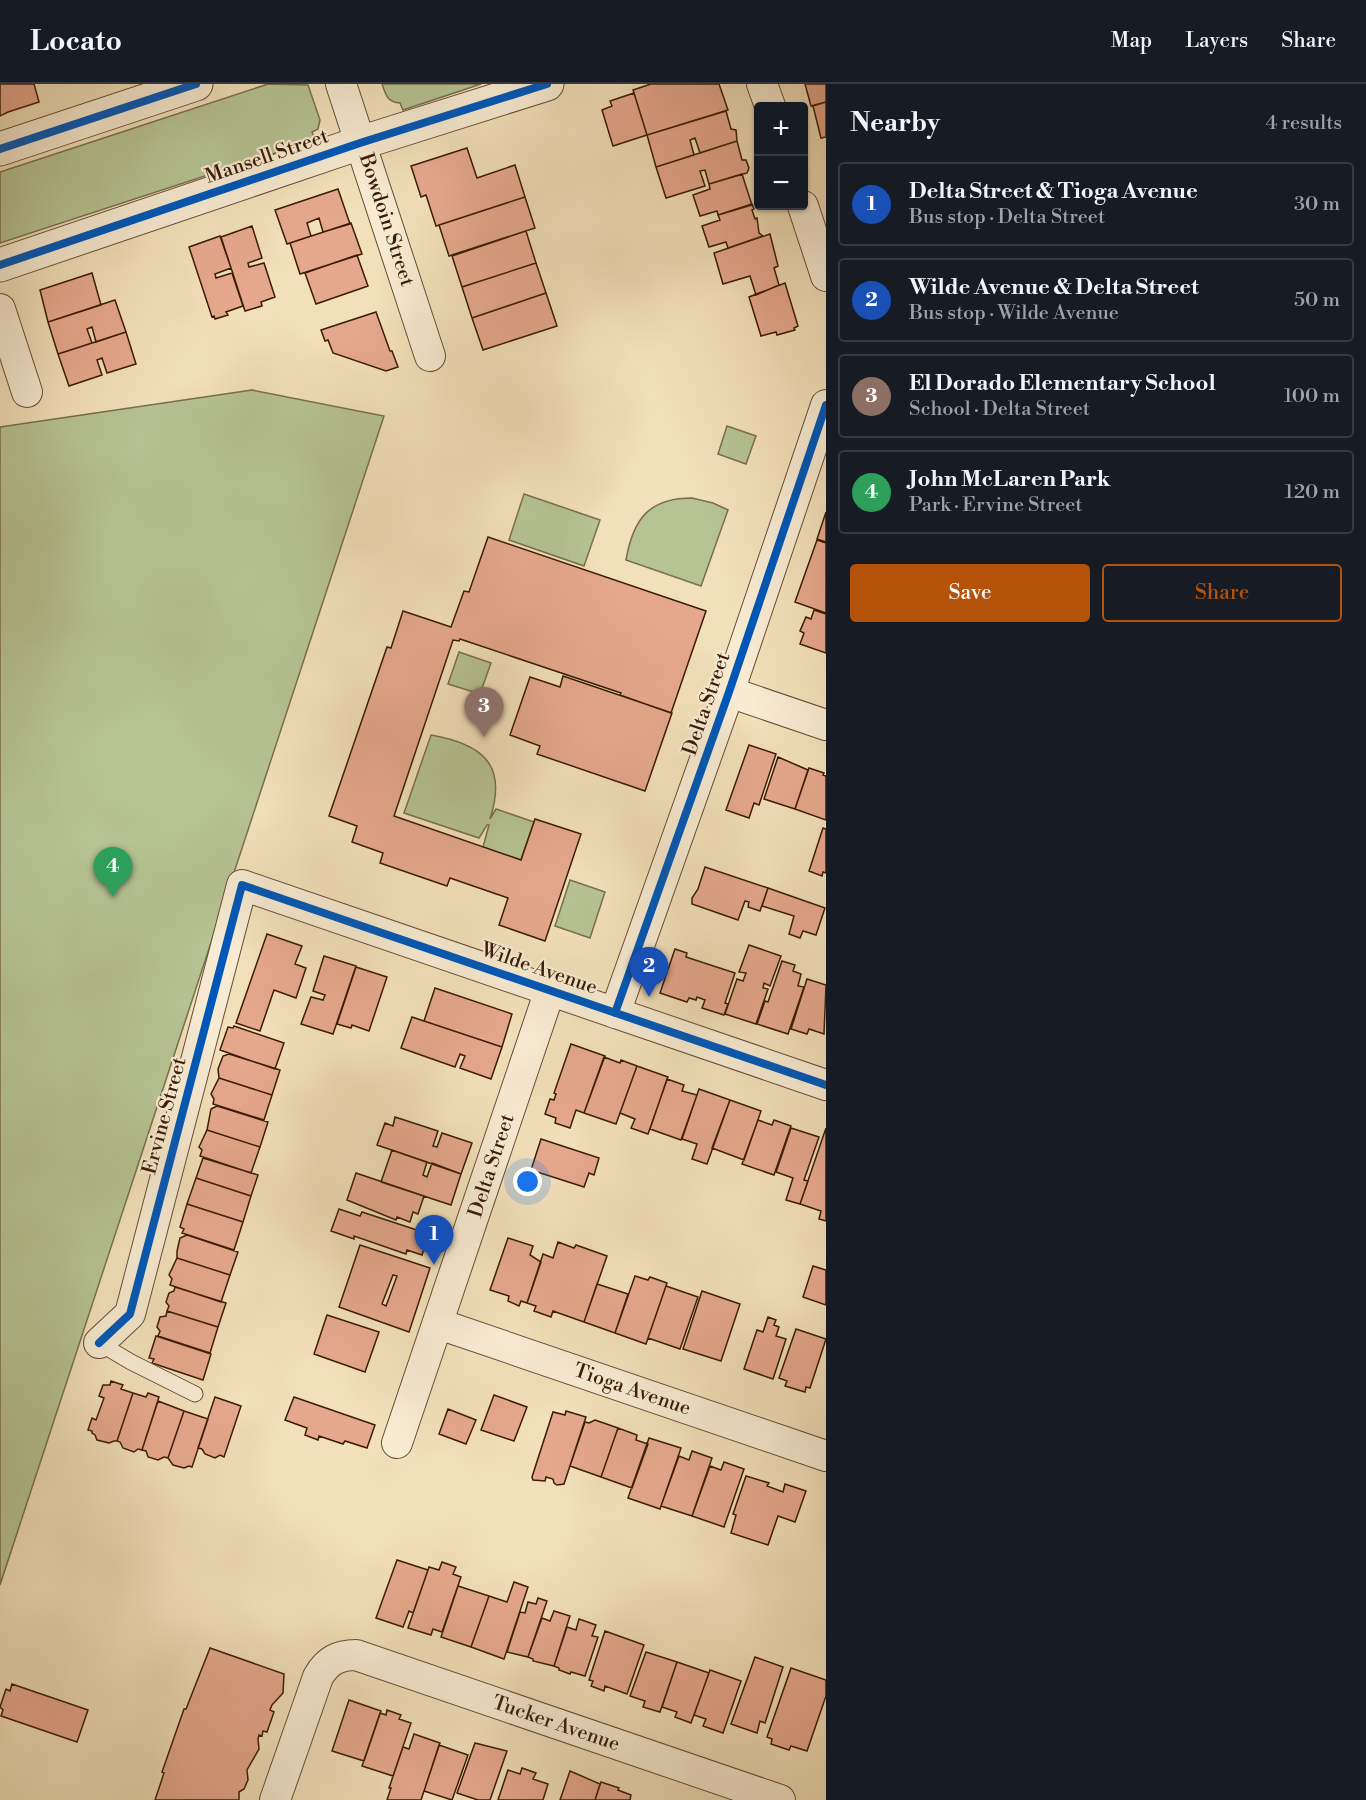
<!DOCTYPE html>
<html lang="en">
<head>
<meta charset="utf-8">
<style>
  body { margin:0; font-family:"Libre Bodoni",serif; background:#20242c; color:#f1f3f6 }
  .controls { position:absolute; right:18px; top:18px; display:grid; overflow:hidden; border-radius:6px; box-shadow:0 2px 4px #0004 }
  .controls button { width:54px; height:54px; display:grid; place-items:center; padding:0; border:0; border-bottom:2px solid #363941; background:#171b24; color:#f1f3f6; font:30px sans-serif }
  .you { position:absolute; left:528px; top:1098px; width:21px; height:21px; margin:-15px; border:4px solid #fff; border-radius:50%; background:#1a73e8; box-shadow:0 0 0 9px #1a73e833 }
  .badge { display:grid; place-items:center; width:39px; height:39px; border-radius:50%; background:#b45309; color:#fff; font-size:20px; font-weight:700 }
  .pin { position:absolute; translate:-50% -50px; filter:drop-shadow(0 2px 3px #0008) }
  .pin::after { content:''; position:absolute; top:32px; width:21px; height:18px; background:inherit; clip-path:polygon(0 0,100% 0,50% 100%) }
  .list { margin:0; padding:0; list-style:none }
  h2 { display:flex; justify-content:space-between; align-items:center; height:78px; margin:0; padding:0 24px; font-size:26px }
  h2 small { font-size:20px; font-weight:400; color:#9ea1a6 }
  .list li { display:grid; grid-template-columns:39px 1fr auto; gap:18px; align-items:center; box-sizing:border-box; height:84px; margin:0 12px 12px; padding:0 12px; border:2px solid #363941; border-radius:6px }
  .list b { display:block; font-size:22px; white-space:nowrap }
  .list p { margin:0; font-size:20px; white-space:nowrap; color:#9ea1a6 }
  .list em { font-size:20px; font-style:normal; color:#9ea1a6 }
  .actions { display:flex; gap:12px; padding:18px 24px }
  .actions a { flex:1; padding:14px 0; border:2px solid #b45309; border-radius:6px; text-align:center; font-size:21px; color:#b45309 }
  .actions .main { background:#b45309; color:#fff }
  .map { position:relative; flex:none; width:826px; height:1716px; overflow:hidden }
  header { display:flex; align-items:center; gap:36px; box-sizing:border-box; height:84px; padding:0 30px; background:#171b24; border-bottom:2px solid #363941 }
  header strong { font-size:28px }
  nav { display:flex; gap:33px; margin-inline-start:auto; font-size:21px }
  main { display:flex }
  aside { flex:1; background:#171b24 }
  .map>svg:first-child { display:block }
  .green { fill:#b6c393; stroke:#786f4d; stroke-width:1.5 }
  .building { fill:#e6a88d; stroke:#3a1b07; stroke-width:1.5; fill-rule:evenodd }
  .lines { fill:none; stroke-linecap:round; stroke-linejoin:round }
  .service-casing { stroke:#684c34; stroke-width:17 }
  .minor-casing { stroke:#684c34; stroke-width:32 }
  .tertiary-casing { stroke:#684c34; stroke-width:35 }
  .service { stroke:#f7ebd2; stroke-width:15 }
  .minor { stroke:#f7ebd2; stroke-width:30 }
  .tertiary { stroke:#f7ebd2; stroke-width:33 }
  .cycleway-casing { stroke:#f7ebd2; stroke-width:11 }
  .cycleway { stroke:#0057b8; stroke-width:8 }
  .labels { text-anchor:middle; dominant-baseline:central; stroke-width:4.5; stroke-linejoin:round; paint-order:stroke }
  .street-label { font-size:20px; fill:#3a1b07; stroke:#f7ebd2 }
</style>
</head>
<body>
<header>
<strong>Locato</strong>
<nav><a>Map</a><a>Layers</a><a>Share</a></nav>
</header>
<main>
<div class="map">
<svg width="826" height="1716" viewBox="0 0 826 1716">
  <rect width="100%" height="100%" fill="#f2e0ba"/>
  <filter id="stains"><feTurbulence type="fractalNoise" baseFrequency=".00333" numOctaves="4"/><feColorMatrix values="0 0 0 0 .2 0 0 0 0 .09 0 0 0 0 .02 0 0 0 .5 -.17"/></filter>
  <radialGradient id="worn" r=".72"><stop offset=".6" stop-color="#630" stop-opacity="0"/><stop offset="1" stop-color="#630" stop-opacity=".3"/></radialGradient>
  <path class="green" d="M268,0L308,1L320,36L318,45L312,48L315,56L0,159V88Z
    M382,0H481L403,26L400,19C387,18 386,11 382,0Z
    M252,306L384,332L0,1501V343Z
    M727,342L756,352L746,380L718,370Z
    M524,410L600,436L584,482L509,456Z
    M692,414L713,419L728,426L701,502L626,476C633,435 649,414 692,414Z
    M459,568L491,579L480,610L448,600Z
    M431,651C482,660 508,680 490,735L496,725L534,738L521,776L483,763L489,741H487L479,754L404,729Z
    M570,796L605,808L590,854L555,842Z"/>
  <path class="building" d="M0,0H34L39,18L8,28L0,32Z
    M651,0H719L728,26L647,51L633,6Z
    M805,0H826V18L811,22Z
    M634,9L647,51L613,62L602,26L612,22L610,17Z
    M826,18V53L821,54L813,22Z
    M726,27L731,45L736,46L737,57L700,69L695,54L690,56L694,71L656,83L647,51Z
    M737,57L742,76H746L749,84L747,89L709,100L705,86L700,87L705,102L666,114L656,83Z
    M467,64L477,94L515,81L525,113L436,142L426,111L421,113L411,82Z
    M742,90L752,121L718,131L717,127L700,132L693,111L710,105L709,100Z
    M338,105L350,140L323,148L319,134L307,139L311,152L287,160L275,126Z
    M525,113L535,144L449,172L439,141Z
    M752,120L754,125L752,126L755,135L757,134L759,149L763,152L728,164L726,158L709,163L702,142L720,136L718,131Z
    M351,139L362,170L300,190L290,159Z
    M252,142L262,174L248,179L249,183L264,179L275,213L261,218L262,222L245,227L221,153Z
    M526,147L536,179L462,203L452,172Z
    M770,150L778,182L774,184L779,201L756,211L750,192L723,200L714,169Z
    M220,152L231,184L215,190L216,194L232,189L243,222L226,228L228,231L215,235L214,232L212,233L189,163Z
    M357,171L368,202L316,220L305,189Z
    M536,179L546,209L472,234L462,203Z
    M92,189L101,221L48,238L40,206Z
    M785,199L798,242L794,244L795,246L777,251L776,248L761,252L749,213Z
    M546,209L557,242L483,266L472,234Z
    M115,216L126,248L96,258L92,243L87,245L92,259L58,270L48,238Z
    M376,228L390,267H392L398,283L386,287L333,269L328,256L325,257L321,246Z
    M126,248L136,280L107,289L102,274L97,276L102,291L69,302L58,270Z
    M826,428V458L817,455Z
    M488,453L706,527L671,629L620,611L621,609L460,555L459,557L453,556L394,732L521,776L535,735L581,750L545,857L499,841L508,814L450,794L447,802L380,779L383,769L352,758L357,742L329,732L387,563L391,564L403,527L451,543L464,507L469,508Z
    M817,456L826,459V529L795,518Z
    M814,526L826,530V569L800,560L804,549L800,547L806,533L811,535Z
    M563,592L672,629L645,707L537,670L540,662L510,651L530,593L560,603Z
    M749,661L776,670L759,721L754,719L749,734L726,726Z
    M778,673L808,686L795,725L764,715Z
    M809,684L824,689L823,691L826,692V736L795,725Z
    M823,744L826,745V789L823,788L822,792L809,787Z
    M705,783L768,804L760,827L748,823L749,818L745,817L738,836L692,820V814L698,805Z
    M768,804L825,824L816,851L803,847L800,854L789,850L794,832L762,822Z
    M267,850L302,862L295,880L306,884L296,914L274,906L260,947L236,939Z
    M749,861L781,872L770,902L764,899L763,904L768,905L756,940L725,930L737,895L743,897L746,889L739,888Z
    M675,865L687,869L686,873L735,889L725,919L728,920L724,931L702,924L705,916L697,913L696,916L689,914L687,918L660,909Z
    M324,872L356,882L333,950L301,940L311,913L323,916L325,911L313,907Z
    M782,877L795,881L793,887L801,890L798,902L804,903L788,950L757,940L765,917L768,918Z
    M356,883L387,893L369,947L352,941L351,944L337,940Z
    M807,895L826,901L824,950L809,945L807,950L791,945Z
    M435,904L512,930L502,963L424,937Z
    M412,933L502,963L491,995L460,984L465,972L460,970L455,983L401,964Z
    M234,942L284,959L275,985L220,966L228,943L233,944Z
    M571,960L605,972L584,1029L576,1026L570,1044L555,1039L556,1034L545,1030L550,1015L554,1016L556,1010L554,1009Z
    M229,970L280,986L272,1011L219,994L218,985L223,972Z
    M604,973L620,979L621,976L637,982L616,1040L584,1029Z
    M637,982L668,993L648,1050L631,1044L635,1035L620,1029Z
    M219,994L272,1011L264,1036L213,1020L214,1015L211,1010Z
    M667,995L684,1001L682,1007L697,1011L681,1056L650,1045Z
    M699,1005L730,1016L707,1080L692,1075L697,1060L682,1055Z
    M730,1016L761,1027L744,1076L712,1064Z
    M217,1022L268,1038L260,1063L207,1046L211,1025Z
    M395,1033L438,1047L433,1062L437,1063L442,1049L472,1059L461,1090L377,1061L385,1039L393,1042Z
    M758,1036L772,1041L774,1036L791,1042L774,1091L742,1080Z
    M791,1044L819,1053L804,1096L808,1097L800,1120L786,1116L793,1094L776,1088Z
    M826,1044V1137L819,1135L821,1127L800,1120Z
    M207,1046L260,1063L251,1089L200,1072L202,1066L199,1063Z
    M541,1055L599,1074L594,1091L589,1089L584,1103L531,1086Z
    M392,1066L427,1078L423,1091L427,1093L432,1079L461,1090L451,1121L381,1098Z
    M203,1074L258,1091L251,1112L196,1094Z
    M356,1089L424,1112L418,1130L413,1128L410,1138L397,1133L396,1136L347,1116Z
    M196,1094L251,1112L243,1138L187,1120Z
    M187,1120L243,1138L234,1166L182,1149L184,1145L180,1143Z
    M339,1125L360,1132L362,1128L429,1150L422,1171L407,1166L406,1170L354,1152V1155L331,1147Z
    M187,1151L238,1168L230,1191L177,1174V1167L180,1154Z
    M508,1154L533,1162L530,1171L541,1178L527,1219L521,1217L519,1222L508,1217L509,1212L490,1206Z
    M558,1158L574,1164L576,1161L607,1172L584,1238L553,1227L551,1233L534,1227L536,1222L527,1219L543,1170L553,1174Z
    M360,1161L430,1184L409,1248L339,1223ZM393,1191L397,1192L386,1222L382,1220Z
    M177,1174L230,1191L221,1218L170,1201L172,1195L169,1191Z
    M813,1182L826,1186V1221L803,1213Z
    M635,1192L648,1196L650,1193L667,1199L646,1260L615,1249Z
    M597,1200L628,1210L615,1249L584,1238Z
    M666,1202L698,1213L680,1265L648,1254Z
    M175,1203L226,1219L218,1243L167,1227L169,1222L166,1218L169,1209L174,1207Z
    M702,1207L740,1220L721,1277L683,1265Z
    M167,1227L218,1243L210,1269L158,1252L160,1247L157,1243L160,1233L166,1232Z
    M327,1231L379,1248L365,1288L314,1270Z
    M768,1233L776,1236L774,1241L779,1243L776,1252L786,1255L773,1295L744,1285L757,1246L763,1248Z
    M796,1245L826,1255L810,1304L806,1303L805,1308L785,1302L787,1297L779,1294Z
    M156,1252L211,1270L203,1296L152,1279L154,1275L149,1274Z
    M111,1297L123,1301L121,1305L133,1309L117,1357H114L109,1359L97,1356L95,1351L92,1349V1347L88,1346L92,1334L96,1336L104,1314L99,1312L103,1301H110Z
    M133,1309L146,1313L148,1309L159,1313L142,1366L138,1365L134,1368L123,1364L120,1358L117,1357Z
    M494,1311L527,1323L514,1357L481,1346Z
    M215,1313L241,1322L224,1373L220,1371L215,1374L205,1370L202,1365L198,1364Z
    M294,1313L375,1341L367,1364L345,1357L343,1360L319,1352L318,1356L305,1351L307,1344L285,1336Z
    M158,1317L184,1327L168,1374L164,1373L158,1376L148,1373L146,1367L142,1366Z
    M448,1325L476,1336L466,1360L439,1350Z
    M184,1327L208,1335L192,1383L189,1382L184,1384L173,1381L168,1374Z
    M566,1327L586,1333L564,1400L557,1401L554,1399L553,1395L546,1393L545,1397L533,1396L532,1393L553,1328L565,1331Z
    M595,1336L618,1344L601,1393L570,1382L585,1338L589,1339Z
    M618,1344L637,1351L636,1356L648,1360L632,1404L601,1393Z
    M649,1354L681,1364L660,1425L628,1414Z
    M692,1367L712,1374L692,1432L661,1422L679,1372L689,1376Z
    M724,1378L744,1385L724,1443L692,1432L710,1382L721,1386Z
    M746,1392L769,1399L767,1402L783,1408L785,1400L806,1407L795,1438L778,1432L768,1461L731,1449L736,1431L733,1430Z
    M397,1476L428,1486L413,1529L409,1527L403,1543L376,1534Z
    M442,1478L456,1483L453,1490L461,1493L442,1548L433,1545L431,1551L408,1544L429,1483L439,1486Z
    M514,1498L528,1503L504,1575L471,1563L489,1512L507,1518Z
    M458,1502L489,1512L471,1563L441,1553Z
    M538,1514L547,1517L528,1573L507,1568L520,1528L525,1529L528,1518L536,1520Z
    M554,1527L570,1532L554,1582L533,1577V1575L528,1573L542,1534L550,1537Z
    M579,1535L596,1541L592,1552L598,1553L585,1592L571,1588L570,1590L559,1586V1584L554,1582L567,1543L576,1546Z
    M605,1547L644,1561L627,1610L605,1602L604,1607L591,1602L593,1597L589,1596Z
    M210,1564L284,1590L283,1609L272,1621L270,1626L274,1628L267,1648L263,1647L262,1652L259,1651L258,1655L259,1665L247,1686L248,1696L244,1705L239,1708V1716H155L164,1689L162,1688L184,1625H186Z
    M646,1568L677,1578L660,1628L643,1623L645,1617L630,1612Z
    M755,1573L783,1583L765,1639L760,1637L757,1649L731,1640Z
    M677,1578L709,1589L691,1639L675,1633L677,1628L662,1623Z
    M791,1584L826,1596V1612L807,1667L791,1662L789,1666L771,1660L772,1655L767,1653Z
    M710,1586L741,1597L723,1649L703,1642L706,1635L694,1631Z
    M12,1600L88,1626L77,1658L1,1632L3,1626L0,1623L6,1605L10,1607Z
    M349,1616L381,1627L364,1677L332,1667Z
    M387,1626L401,1631L399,1635L411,1639L393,1692L362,1682L380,1629L386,1631Z
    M414,1650L440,1659L421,1716H387L391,1704H389L403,1663L409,1665Z
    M475,1659L507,1667L490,1716H478L457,1709Z
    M439,1661L468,1671L452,1716L424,1707Z
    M522,1684L536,1689L533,1695L548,1700L543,1716H498L508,1686L520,1690Z
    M570,1687L600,1700L595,1716H560Z
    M601,1698L619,1704L618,1706L631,1711L630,1716H595Z"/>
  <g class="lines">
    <defs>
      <path id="service" d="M99,1259L131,1278L195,1310"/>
      <path id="minor" d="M341,0L430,272
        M762,0L770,22
        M803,122L826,192
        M0,225L27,308
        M729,608L826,641
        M615,929L729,608L826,321
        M439,1240L826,1372
        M99,1259L130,1230L242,801L826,1001
        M397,1359L550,906
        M275,1716L318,1593C327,1577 338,1571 356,1571L780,1716"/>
      <path id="tertiary" d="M0,65L196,0
        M0,181L360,59L547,0"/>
    </defs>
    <use href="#service" class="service-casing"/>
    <use href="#minor" class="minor-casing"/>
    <use href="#tertiary" class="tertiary-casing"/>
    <use href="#service" class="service"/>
    <use href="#minor" class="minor"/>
    <use href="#tertiary" class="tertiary"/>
    <defs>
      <path id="cycleway" d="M0,65L196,0
        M0,181L360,59L547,0
        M615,929L729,608L826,321
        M99,1259L130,1230L242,801L826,1001"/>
    </defs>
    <use href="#cycleway" class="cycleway-casing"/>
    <use href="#cycleway" class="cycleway"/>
  </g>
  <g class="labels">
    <g class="street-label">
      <text transform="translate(267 73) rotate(-19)">Mansell Street</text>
      <text transform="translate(386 136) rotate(72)">Bowdoin Street</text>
      <text transform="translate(707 620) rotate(-71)">Delta Street</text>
      <text transform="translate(539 885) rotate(19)">Wilde Avenue</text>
      <text transform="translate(165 1032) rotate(-75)">Ervine Street</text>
      <text transform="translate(492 1082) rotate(-72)">Delta Street</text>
      <text transform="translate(632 1306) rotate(19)">Tioga Avenue</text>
      <text transform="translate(556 1640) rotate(19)">Tucker Avenue</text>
    </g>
  </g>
  <rect width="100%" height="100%" filter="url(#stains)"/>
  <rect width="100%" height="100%" fill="url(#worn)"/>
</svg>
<div class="controls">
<button>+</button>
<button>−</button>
</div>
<div class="you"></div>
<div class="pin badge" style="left:434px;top:1181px;background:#1a4fb4">1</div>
<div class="pin badge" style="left:649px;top:913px;background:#1a4fb4">2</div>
<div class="pin badge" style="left:484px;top:653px;background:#8d6e63">3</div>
<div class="pin badge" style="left:113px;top:813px;background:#2e9e5b">4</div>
</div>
<aside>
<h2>Nearby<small>4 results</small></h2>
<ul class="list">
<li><span class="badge" style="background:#1a4fb4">1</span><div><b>Delta Street &amp; Tioga Avenue</b><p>Bus stop · Delta Street</p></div><em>30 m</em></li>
<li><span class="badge" style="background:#1a4fb4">2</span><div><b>Wilde Avenue &amp; Delta Street</b><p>Bus stop · Wilde Avenue</p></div><em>50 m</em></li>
<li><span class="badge" style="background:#8d6e63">3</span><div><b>El Dorado Elementary School</b><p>School · Delta Street</p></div><em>100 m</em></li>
<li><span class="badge" style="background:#2e9e5b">4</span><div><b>John McLaren Park</b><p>Park · Ervine Street</p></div><em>120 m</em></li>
</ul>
<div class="actions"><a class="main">Save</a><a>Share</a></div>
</aside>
</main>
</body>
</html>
